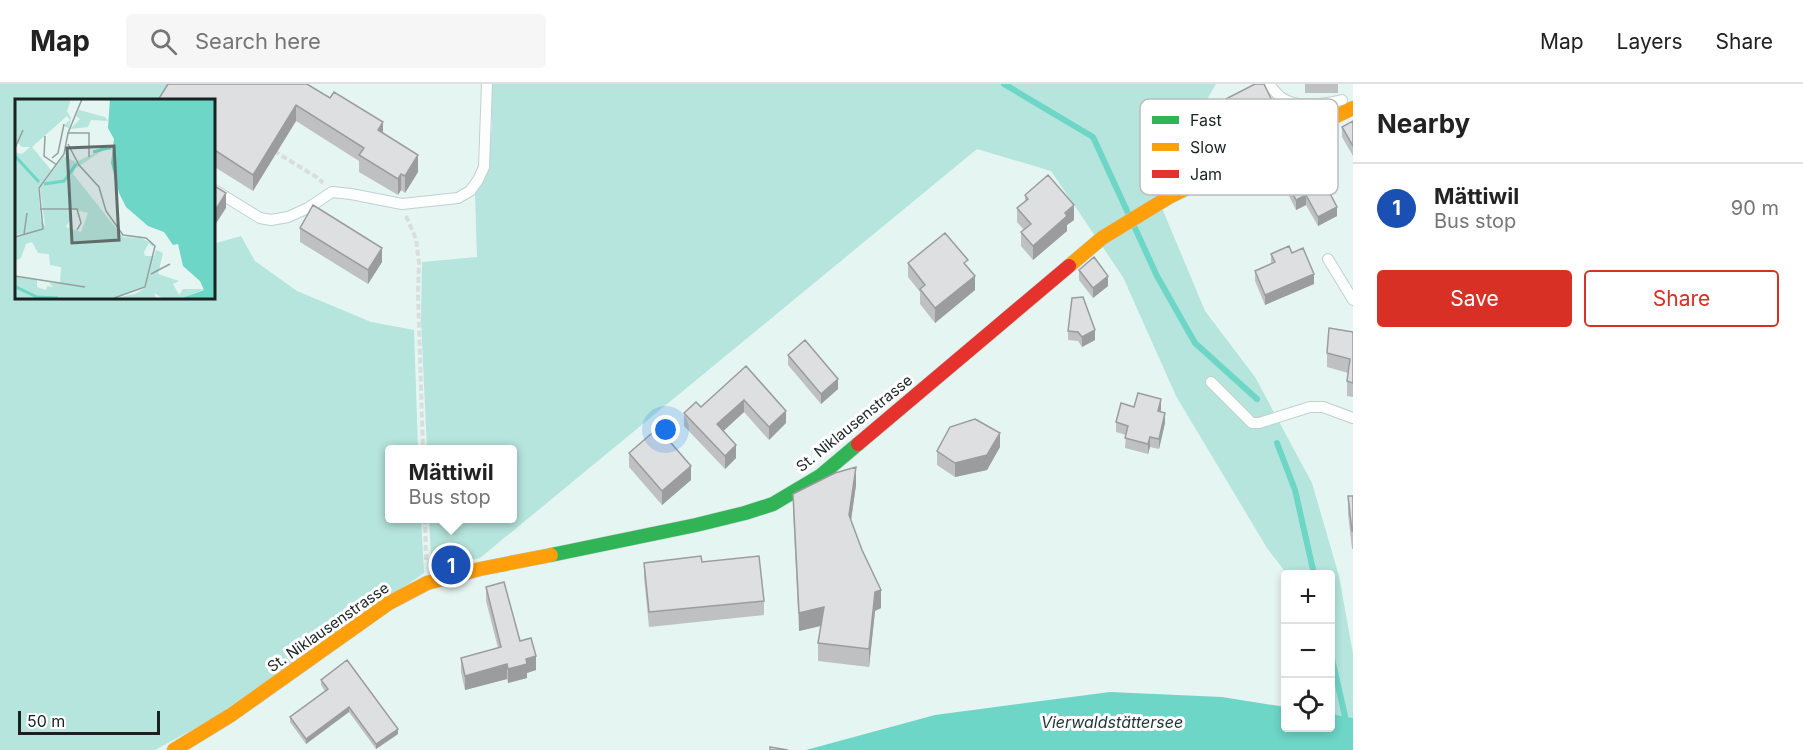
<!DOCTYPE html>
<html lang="en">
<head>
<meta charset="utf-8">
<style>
  body { margin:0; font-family:Inter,sans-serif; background:#f6f6f6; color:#222 }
  .controls { position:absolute; right:18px; bottom:18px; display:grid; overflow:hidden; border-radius:6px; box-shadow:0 3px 9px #0003 }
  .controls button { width:54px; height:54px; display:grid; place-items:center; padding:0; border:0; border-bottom:2px solid #e0e0e0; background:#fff; color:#222; font:30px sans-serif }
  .scale { position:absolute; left:18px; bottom:15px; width:142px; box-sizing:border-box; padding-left:6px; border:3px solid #182321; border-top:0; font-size:16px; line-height:21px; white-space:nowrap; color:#182321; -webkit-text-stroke:4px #fff; paint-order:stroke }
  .you { position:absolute; left:666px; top:346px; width:21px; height:21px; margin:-15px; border:4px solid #fff; border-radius:50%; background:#1a73e8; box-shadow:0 0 0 9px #1a73e833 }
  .badge { display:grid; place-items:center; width:39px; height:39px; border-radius:50%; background:#d93025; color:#fff; font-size:20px; font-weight:700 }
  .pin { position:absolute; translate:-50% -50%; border:3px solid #fff; box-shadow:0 2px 6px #0006 }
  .popup { position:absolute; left:385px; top:361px; width:132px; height:78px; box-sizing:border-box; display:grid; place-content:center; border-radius:6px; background:#fff; filter:drop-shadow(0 2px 4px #0005); font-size:20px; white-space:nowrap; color:#767676 }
  .popup b { font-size:22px; color:#222 }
  .popup::after { content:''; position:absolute; left:50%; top:100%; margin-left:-12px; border:12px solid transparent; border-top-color:#fff }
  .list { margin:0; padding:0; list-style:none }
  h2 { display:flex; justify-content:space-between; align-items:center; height:78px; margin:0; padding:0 24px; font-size:26px }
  h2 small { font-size:20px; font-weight:400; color:#767676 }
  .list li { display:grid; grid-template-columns:39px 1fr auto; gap:18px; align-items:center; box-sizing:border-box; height:90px; padding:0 24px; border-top:2px solid #e0e0e0 }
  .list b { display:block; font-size:22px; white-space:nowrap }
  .list p { margin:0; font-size:20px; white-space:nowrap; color:#767676 }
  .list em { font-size:20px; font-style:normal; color:#767676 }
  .actions { display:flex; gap:12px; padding:18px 24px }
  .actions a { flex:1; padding:14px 0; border:2px solid #d93025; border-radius:6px; text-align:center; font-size:21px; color:#d93025 }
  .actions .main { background:#d93025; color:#fff }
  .icon { flex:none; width:33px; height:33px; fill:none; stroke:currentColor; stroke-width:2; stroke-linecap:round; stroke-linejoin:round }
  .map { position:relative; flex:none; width:1353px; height:666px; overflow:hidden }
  header { display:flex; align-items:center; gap:36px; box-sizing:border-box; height:84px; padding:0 30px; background:#fff; border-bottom:2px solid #e0e0e0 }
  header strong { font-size:28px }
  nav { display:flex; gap:33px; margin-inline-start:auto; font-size:21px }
  .search { width:420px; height:54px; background:#f6f6f6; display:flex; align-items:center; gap:15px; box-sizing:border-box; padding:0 21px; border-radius:6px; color:#767676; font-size:22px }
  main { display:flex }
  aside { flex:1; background:#fff }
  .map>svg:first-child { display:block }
  .green { fill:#b5e5dc }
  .water { fill:#6dd6c6 }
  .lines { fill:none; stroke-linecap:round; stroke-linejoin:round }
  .stream { stroke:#6dd6c6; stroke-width:6 }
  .lane-casing { stroke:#c2d0cd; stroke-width:12 }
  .fast-casing { stroke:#c2d0cd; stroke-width:15 }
  .slow-casing { stroke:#c2d0cd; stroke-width:15 }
  .jam-casing { stroke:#c2d0cd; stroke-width:15 }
  .path { stroke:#d9dedd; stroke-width:4; stroke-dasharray:6 3; stroke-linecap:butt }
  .lane { stroke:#fbfefd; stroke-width:10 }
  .fast { stroke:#30b455; stroke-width:14 }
  .slow { stroke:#ff9f0a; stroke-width:14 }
  .jam { stroke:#e5322d; stroke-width:14 }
  .wall { fill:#bec0c1 }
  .shaded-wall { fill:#9b9c9d }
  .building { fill:#dddfe0; stroke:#9b9c9d; stroke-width:1.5 }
  .labels { text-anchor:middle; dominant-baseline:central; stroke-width:6; stroke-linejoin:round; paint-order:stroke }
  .street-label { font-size:15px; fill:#182321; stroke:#fff }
  .water-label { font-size:16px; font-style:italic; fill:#1e3530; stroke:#fff }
  .inset-river { fill:none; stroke:#6dd6c6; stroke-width:3 }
  .inset-road { fill:none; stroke:#93a19e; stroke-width:1.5 }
  .view { fill:#606c6a; fill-opacity:0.15; stroke:#606c6a; stroke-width:3 }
  .inset-edge { fill:none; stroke:#182321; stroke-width:3 }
  .key { fill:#fff; stroke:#babdbc; stroke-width:1.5 }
  .key-label { font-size:16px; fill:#182321 }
</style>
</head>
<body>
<header>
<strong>Map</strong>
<div class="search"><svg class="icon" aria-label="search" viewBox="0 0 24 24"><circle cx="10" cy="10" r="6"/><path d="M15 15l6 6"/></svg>Search here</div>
<nav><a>Map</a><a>Layers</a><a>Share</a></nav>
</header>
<main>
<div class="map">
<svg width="1353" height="666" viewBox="0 0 1353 666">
  <rect width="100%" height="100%" fill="#e5f5f2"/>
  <path class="green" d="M0,0H177L167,16H16V213H213V160L241,152L255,177L297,207L371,238L414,246L418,365L390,366V434L421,435L424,489L210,636L155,666H0Z
    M492,0H1216L1196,34L1215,80L1154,105L1205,227L1255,293L1312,399L1339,492L1353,570V634L1331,630L1330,490H1287L1267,464L1176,312L1123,193L1051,87L977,65L480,474L432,485L429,435L512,434V366L427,365L421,237L422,178L477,173L475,110L486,89L492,43Z"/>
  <path class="water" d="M1110,608L1222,613L1285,623L1286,644H1330L1331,630L1353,634V666H806L935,631Z"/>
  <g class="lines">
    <path class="stream" d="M1004,0L1093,53L1128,129
      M1135,144L1157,192L1195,259L1257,315
      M1277,359L1295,406L1314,490
      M1330,566L1345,632"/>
    <defs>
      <path id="lane" d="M1269,0C1273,5 1277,11 1282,14C1298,25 1325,20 1342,16
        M213,105L260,134L271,136L288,133L308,124L332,108L351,110L402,120L458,114L470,107L478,96L484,83L487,0
        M1328,175L1353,216
        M1211,298L1252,339H1259L1310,323H1323L1353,334"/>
      <path id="fast" d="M551,471L696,441L745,429L773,420L820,392L858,360"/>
      <path id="slow" d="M1069,182L1102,154L1169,113L1353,24
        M174,666L231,631L389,519L427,499L480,485L551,471"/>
      <path id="jam" d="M858,360L1069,182"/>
    </defs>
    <use href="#lane" class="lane-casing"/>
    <use href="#fast" class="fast-casing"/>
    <use href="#slow" class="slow-casing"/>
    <use href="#jam" class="jam-casing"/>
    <path class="path" d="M274,67L318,94L323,99
      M406,132L416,155L419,179L418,209L423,366
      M425,434L426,476"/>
    <use href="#lane" class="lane"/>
    <use href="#fast" class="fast"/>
    <use href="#slow" class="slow"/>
    <use href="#jam" class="jam"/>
  </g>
  <path class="wall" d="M307,0L383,49L418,88L405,109L401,106L398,111L359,88V77L296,37L253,107L213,82V16Z
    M1305,0H1338V9H1305Z
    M1214,21L1277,41L1229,65L1214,35Z
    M1353,37V72L1342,53V43Z
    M1281,86L1337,132L1318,142L1306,121L1296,126L1281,96Z
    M1025,111L1074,136L1067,141V147L1033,176L1021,162V148L1024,146L1017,138V124L1025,118Z
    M300,144L382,178L368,200L300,158Z
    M1292,169L1314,200L1265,221L1255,197V187L1271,180V170Z
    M908,179L968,183L975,206L935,239L920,220V208L908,193Z
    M1079,186L1108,202L1093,214L1079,196Z
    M1072,214L1095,256L1082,263L1078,257L1068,256V247Z
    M1353,248V313L1347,312V297L1348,289L1327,283V269Z
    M788,271L838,305L821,320L788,281Z
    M746,282L786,339L769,356L744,328L723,347L736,374L725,385L684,342V329L701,323Z
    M1134,323L1161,325L1160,328L1165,339L1159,365L1150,363L1148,370L1125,364L1126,351L1116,348V338Z
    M1000,363L987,386L955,393L937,381V367Z
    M629,369L691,396L662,421L629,383Z
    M856,401L851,437L881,524L875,527L869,583L818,577V559L821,542L799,547L793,428V410Z
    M1348,412H1353V465H1352L1348,430Z
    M702,478L764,517V531L649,543L644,493V479Z
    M486,503L520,557L536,586L527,589V594L508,599L507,595L465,606L461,588V574L498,564L486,517Z
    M321,596L398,650L376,665L349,628L306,660L290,638V633L325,607L321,601Z"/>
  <path class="shaded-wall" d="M296,21V37L253,107V91Z
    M1277,27V41L1229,65V51Z
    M383,38V55L378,46Z
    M418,71V88L405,109V92Z
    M401,90V106L398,111V95Z
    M226,109V124L213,144V130Z
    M1306,111V121L1296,126V116Z
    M1074,121V136L1067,141V147L1033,176V162L1065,129Z
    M1337,123V132L1318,142V133Z
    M382,164V178L368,200V186Z
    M1314,190V200L1265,221V211Z
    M975,192V206L935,239V224Z
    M1108,192V202L1093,214V204Z
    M1095,246V256L1082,263V253Z
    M838,295V305L821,320V310Z
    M1161,315V325L1158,337V327Z
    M744,316V328L717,353V340Z
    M786,327V339L769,356V343Z
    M1165,329V339L1159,365V355Z
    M1000,349V363L987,386L955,393V379Z
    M1150,353V363L1148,370V360Z
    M736,361V374L725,385V372Z
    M691,382V396L662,421V407Z
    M856,383V401L849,450V431Z
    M881,506V524L875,527L869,583V565L875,508Z
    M824,523V541L799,547V529Z
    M536,572V586L527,589V594L508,599V585L526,575Z
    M507,580V595L465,606V592Z
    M349,623V628L306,660V655Z
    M398,645V650L376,665V660Z"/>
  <path class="building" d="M168,0H307L330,14L334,8L383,38L378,46L418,71L405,92L401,90L398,95L359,71L364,64L296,21L253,91L213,65V16H158Z
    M1255,0H1264L1277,27L1229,51L1214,21Z
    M1353,37V62L1342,43Z
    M1303,74L1307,81L1313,77L1337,123L1318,133L1306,111L1296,116L1281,86Z
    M1048,91L1074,121L1065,129L1067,132L1033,162L1021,148L1031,140L1017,124L1028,115L1025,111Z
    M213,101L226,109L213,130Z
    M313,121L382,164L368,186L300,144Z
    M945,149L968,176L964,179L975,192L935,224L920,205L925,201L908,179Z
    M1289,162L1292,169L1303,164L1314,190L1265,211L1255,187L1275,178L1271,170Z
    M1094,173L1108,192L1093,204L1079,186Z
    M1083,213L1095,246L1082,253L1078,248L1068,247L1072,214Z
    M1329,244L1353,248V299L1347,297L1350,275L1327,269Z
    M805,256L838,295L821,310L788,271Z
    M746,282L786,327L769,343L744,316L717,340L736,361L725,372L684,329L696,318L701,323Z
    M1138,309L1161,315L1158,327L1165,329L1159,355L1150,353L1148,360L1125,354L1128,342L1116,338L1121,319L1134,323Z
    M975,335L1000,349L987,371L955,379L937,367L950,343Z
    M658,344L691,382L662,407L629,369Z
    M856,383L849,431L862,466L881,506L875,508L869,565L818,559L824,523L799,529L793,410L835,389Z
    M1348,412H1353V447H1352Z
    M701,472L702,478L759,472L764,517L649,528L644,479Z
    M504,498L520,557L531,554L536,572L526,575L527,580L508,585L507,580L465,592L461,574L501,563L486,503Z
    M347,576L398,645L376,660L349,623L306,655L290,633L328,605L321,596Z
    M770,663L788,666H770Z"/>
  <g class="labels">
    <g class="street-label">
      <text transform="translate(854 339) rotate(-39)">St. Niklausenstrasse</text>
      <text transform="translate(328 543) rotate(-35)">St. Niklausenstrasse</text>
    </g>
    <g class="water-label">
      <text x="1112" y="638">Vierwaldstättersee</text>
    </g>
  </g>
  <g transform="translate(15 15)">
    <rect width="200" height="200" fill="#e5f5f2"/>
    <path d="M0,0H56L52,12L56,19L54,29L48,27L55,21L52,17L17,48L36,71L23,89L26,122L30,127L25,89L49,57L61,63L97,46L96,51H88L60,70L58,75L108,138L126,139L138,145V148L134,144L129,153L130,157H139L129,189L98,199H0V177L22,181V188L31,191L32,187L38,188L34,184H45L46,168L35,166L34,155L23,154L17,143L11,145L6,159L0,162V139L8,134L0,137V53L7,55L15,48H7L0,41ZM54,109L73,114L66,133L51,128L57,118ZM64,11L90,18L93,22L76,21L73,28L55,30L65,20L61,17ZM141,151L148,154L143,175L164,182L158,185L164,196L168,190H190L167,199H147L139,194L141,199H100L120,195L130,189Z" fill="#b5e5dc" fill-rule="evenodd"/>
    <path d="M95,0H199V199H167L189,191L185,182L168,167L163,145L158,146L149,133L133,127L111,108L104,94L96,64L99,40L93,29Z" fill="#6dd6c6"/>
    <path class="inset-river" d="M78,53L96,48M0,57L24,83M29,85L49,82L61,65M1,188L22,198L43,199"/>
    <path class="inset-road" d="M53,34H74V58M30,37L29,57L42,66M53,45L64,66L84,88L91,112L108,136L131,139L140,147L130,188L99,199M0,49L8,31M37,59L43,54L49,25M25,110H62L66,124L62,131M9,135L12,114M0,138L28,130L24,89L49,55L53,34L67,0M136,175L155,165M0,177L70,188"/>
    <path class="view" d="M99,47L104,141L57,144L52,49Z"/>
    <rect width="200" height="200" class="inset-edge"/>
  </g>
  <rect x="1140" y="15" width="198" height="96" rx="9" class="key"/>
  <rect x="1152" y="32" width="27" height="8" fill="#30b455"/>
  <rect x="1152" y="59" width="27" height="8" fill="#ff9f0a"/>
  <rect x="1152" y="86" width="27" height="8" fill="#e5322d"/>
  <g class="key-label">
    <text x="1190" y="42">Fast</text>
    <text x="1190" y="69">Slow</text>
    <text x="1190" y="96">Jam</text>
  </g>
</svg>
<div class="controls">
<button>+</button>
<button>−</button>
<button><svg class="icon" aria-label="locate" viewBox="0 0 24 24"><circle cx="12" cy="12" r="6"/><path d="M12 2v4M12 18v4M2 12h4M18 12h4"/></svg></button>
</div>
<div class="scale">50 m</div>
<div class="you"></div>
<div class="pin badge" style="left:451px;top:481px;background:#1a4fb4">1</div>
<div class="popup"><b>Mättiwil</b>Bus stop</div>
</div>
<aside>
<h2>Nearby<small></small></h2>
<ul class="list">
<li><span class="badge" style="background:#1a4fb4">1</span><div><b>Mättiwil</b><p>Bus stop</p></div><em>90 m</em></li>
</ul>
<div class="actions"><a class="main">Save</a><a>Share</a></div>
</aside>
</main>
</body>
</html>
